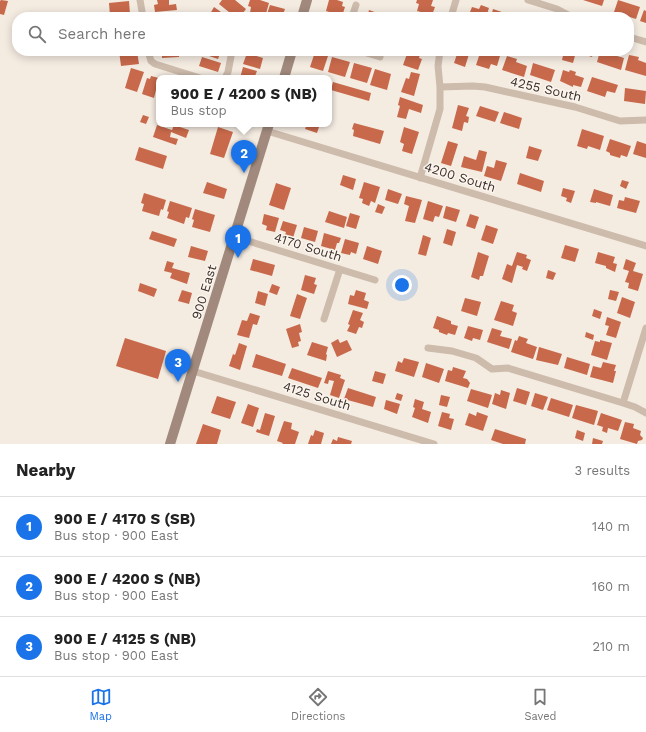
<!DOCTYPE html>
<html lang="en">
<head>
<meta charset="utf-8">
<style>
  body { margin:0; font-family:"Work Sans",sans-serif; background:#f2f2f2; color:#222 }
  .you { position:absolute; left:402px; top:285px; width:14px; height:14px; margin:-10px; border:3px solid #fff; border-radius:50%; background:#1a73e8; box-shadow:0 0 0 6px #1a73e833 }
  .badge { display:grid; place-items:center; width:26px; height:26px; border-radius:50%; background:#1a73e8; color:#fff; font-size:13px; font-weight:700 }
  .pin { position:absolute; translate:-50% -33px; filter:drop-shadow(0 1px 2px #0008) }
  .pin::after { content:''; position:absolute; top:21px; width:14px; height:12px; background:inherit; clip-path:polygon(0 0,100% 0,50% 100%) }
  .popup { position:absolute; left:156px; top:75px; width:176px; height:52px; box-sizing:border-box; display:grid; place-content:center; border-radius:8px; background:#fff; filter:drop-shadow(0 1px 3px #0005); font-size:13px; white-space:nowrap; color:#767676 }
  .popup b { font-size:15px; color:#222 }
  .popup::after { content:''; position:absolute; left:50%; top:100%; margin-left:-8px; border:8px solid transparent; border-top-color:#fff }
  .list { margin:0; padding:0; list-style:none }
  h2 { display:flex; justify-content:space-between; align-items:center; height:52px; margin:0; padding:0 16px; font-size:17px }
  h2 small { font-size:13px; font-weight:400; color:#767676 }
  .list li { display:grid; grid-template-columns:26px 1fr auto; gap:12px; align-items:center; box-sizing:border-box; height:60px; padding:0 16px; border-top:1px solid #e0e0e0 }
  .list b { display:block; font-size:15px; white-space:nowrap }
  .list p { margin:0; font-size:13px; white-space:nowrap; color:#767676 }
  .list em { font-size:13px; font-style:normal; color:#767676 }
  .icon { flex:none; width:22px; height:22px; fill:none; stroke:currentColor; stroke-width:2; stroke-linecap:round; stroke-linejoin:round }
  .map { position:relative; flex:none; width:646px; height:444px; overflow:hidden }
  .search { position:absolute; background:#fff; box-shadow:0 2px 10px #0003; left:12px; right:12px; top:12px; height:44px; display:flex; align-items:center; gap:10px; box-sizing:border-box; padding:0 14px; border-radius:16px; color:#767676; font-size:15px }
  .sheet { height:232px; background:#fff }
  nav { display:flex; justify-content:space-around; align-items:center; box-sizing:border-box; height:56px; border-top:1px solid #e0e0e0; background:#fff; font-size:11px; color:#767676 }
  nav a { display:grid; justify-items:center; gap:2px }
  nav .on { color:#1a73e8 }
  .map>svg:first-child { display:block }
  .building { fill:#c8694b }
  .lines { fill:none; stroke-linecap:round; stroke-linejoin:round }
  .minor { stroke:#cdbbac; stroke-width:7 }
  .secondary { stroke:#a18a7d; stroke-width:10 }
  .labels { text-anchor:middle; dominant-baseline:central; stroke-width:3; stroke-linejoin:round; paint-order:stroke }
  .street-label { font-size:13px; fill:#3b302b; stroke:#fbf5ee }
</style>
</head>
<body>
<div class="map">
<svg width="646" height="444" viewBox="0 0 646 444">
  <rect width="100%" height="100%" fill="#f4ebe1"/>
  <path class="building" d="M1,0L8,1L4,15L0,14V1Z
    M157,0H169V5L176,4L177,10L155,12L154,5L158,4Z
    M222,0H235L246,9L240,17H235L219,4Z
    M250,0H260L269,3L265,17L250,13L251,7L248,6Z
    M329,0H337L343,2L342,6L345,7L342,16L326,11Z
    M417,0H433L431,6L435,7L432,15L417,11L419,4L416,3Z
    M583,0H604L602,6Z
    M618,0L640,7L636,19L614,12Z
    M129,1L130,14L110,16L109,3Z
    M270,5L285,9L282,17H266Z
    M481,5L489,8L486,17H468L472,7L479,9Z
    M214,7L228,17H211L212,15L210,14Z
    M493,9L514,16V17H491Z
    M369,10L383,15L382,17H364L365,13L368,14Z
    M644,10L646,11V23L640,21Z
    M177,13V17H156V15Z
    M119,51H137L139,64L121,66Z
    M162,51H182V53H179V57L162,58Z
    M204,51H221L218,59L203,54Z
    M254,51H269L268,56Z
    M408,51H421L419,58L422,59L418,70L403,65Z
    M458,51H470L465,67L454,63Z
    M497,51H504L503,55L496,53Z
    M564,51H594L592,57L576,52L573,63L562,60Z
    M600,51L624,58L621,70L597,62Z
    M315,52L328,56L323,71L310,67Z
    M247,53L263,58L260,69L243,64Z
    M480,53L488,55L489,53L500,56L497,66L491,64L489,69L476,65Z
    M629,55L639,57L638,60L646,63V76L625,70Z
    M507,56L517,59L516,62L527,66L524,77L502,70Z
    M202,57L221,63L218,72L199,66Z
    M332,57L350,62L345,77L328,72Z
    M354,63L372,68L367,83L350,78Z
    M533,63L555,70L551,82L530,75Z
    M243,67L257,71L255,76L259,78H240Z
    M131,68L144,72L137,92L125,88Z
    M375,69L391,74L387,90L370,85Z
    M563,70L569,72L570,70L576,72L575,75L584,78L581,87L573,85V87L560,81Z
    M411,72L420,74L414,96L401,92L406,78L409,79Z
    M151,76L159,78L154,98L142,94L147,78L150,79Z
    M592,77L618,85L615,93L607,91L605,97L587,91Z
    M333,82L371,93L369,101L331,90Z
    M625,88L646,91L645,104L624,101Z
    M400,97L423,105L421,113L409,109L406,119L397,117L400,106L398,105Z
    M458,105L469,108L466,116L469,117L468,123L464,122L462,131L452,128Z
    M480,106L499,112L495,122L476,116Z
    M504,112L522,118L519,129L500,123Z
    M143,115L149,117L146,124L140,122Z
    M354,123L384,131L380,144L353,136L354,130L352,129Z
    M307,124L311,125V124H320L317,133L305,129Z
    M157,125L172,130L174,125L189,130L186,138L171,132L170,137L178,139L176,145L153,137Z
    M218,127L233,132L224,158L210,154Z
    M404,127L419,132L412,154L402,151L404,144L400,142Z
    M582,129L604,136L600,150L588,146L587,149L577,146Z
    M610,139L631,146L627,157L621,155L620,158L610,155V153L606,151Z
    M448,141L458,144L451,166L441,163Z
    M637,141L646,144V158L633,154Z
    M529,146L542,150L538,161L526,158Z
    M139,147L167,156L163,169L135,160Z
    M479,150L487,152L482,172L461,167L464,156L476,160Z
    M496,160L507,163L501,181L484,176L487,166L494,168Z
    M520,173L544,181L541,192L517,184Z
    M343,175L356,179L353,190L340,185Z
    M622,180L629,182L626,189L620,186Z
    M207,182L227,189L224,199L203,193Z
    M364,182L380,187L375,203L371,201L369,206L362,203L363,199L359,198Z
    M276,183L291,188L284,210L269,205Z
    M563,188L575,191L571,203L566,201L567,198L561,196Z
    M388,189L402,194L398,204L385,200Z
    M594,189L613,195L610,206L596,202V203L590,202Z
    M144,193L166,200L163,210L161,209L159,216L142,211L144,204L141,203Z
    M406,196L422,200L415,223L405,221L409,206L404,204Z
    M625,197L640,201L636,213L617,208L619,200L624,201Z
    M170,201L192,208L189,218L186,217L184,224L167,218L169,212L167,211Z
    M428,201L443,206L439,217L435,216L433,222L423,219Z
    M378,204L385,207L382,214L375,212Z
    M446,206L460,210L456,222L443,218Z
    M195,209L215,215L210,232L192,227L194,220L192,219Z
    M329,211L347,217L344,228L325,222Z
    M350,213L360,216L356,229L346,226Z
    M264,214L279,218L275,232L266,230L267,226L262,224Z
    M470,214L479,217L475,229L466,226Z
    M283,221L297,225L293,238L285,235L286,232L280,230Z
    M486,225L498,229L493,244L481,240Z
    M304,227L318,231L315,242L301,238Z
    M447,229L456,232L452,246L443,243Z
    M152,231L177,239L174,247L149,239Z
    M324,233L341,238L339,243H337L335,250L321,246Z
    M423,235L431,238L426,256L418,254Z
    M345,239L359,243L356,254L351,252L350,255L341,253Z
    M565,245L579,249L575,262L561,258Z
    M191,246L208,251L205,261L188,257Z
    M367,246L382,251L378,264L363,259Z
    M478,252L489,256L483,276H480L479,280L471,277Z
    M517,252L527,255L526,258L531,260L527,271L522,269L523,267L517,265L512,283L502,279L507,264L512,266Z
    M598,252L615,257L613,263L617,264L615,272L606,268V266L595,263Z
    M253,259L275,265L272,276L250,270Z
    M626,259L636,263L633,271L643,274L638,291L628,288L629,283L625,282L629,271L623,269Z
    M167,261L174,263L172,268L190,273L187,284L170,278L172,273L164,271Z
    M548,270L556,273L553,280L546,278Z
    M305,275L316,278L314,284L317,285L314,294L301,290Z
    M140,283L157,289L154,297L138,291Z
    M272,284L280,287L277,295L269,292Z
    M182,290L192,293L189,304L178,301Z
    M356,290L366,293L364,300L369,302L367,309L348,304L350,295L354,296Z
    M610,290L619,292L616,301L608,299Z
    M258,291L268,294L265,306L255,303Z
    M297,294L307,298L300,319L290,316Z
    M622,297L635,302L630,318L617,313Z
    M465,298L481,302L477,316L461,311Z
    M501,301L514,305L512,311L517,313L513,326L494,320Z
    M594,309L602,312L600,319L592,316Z
    M353,310L363,313L360,320L364,322L362,328L359,327L356,334L347,331L350,325L348,324Z
    M250,313L260,316L257,325L253,324L249,338L237,335L242,320L247,321Z
    M437,316L451,321V324L458,326L455,335L448,333L447,335L439,332V330L433,328Z
    M607,317L621,322L616,338L606,335L609,326L605,325Z
    M300,324L302,332L299,333L301,341L298,342L299,346L292,348L286,329Z
    M468,326L483,330L480,340L473,338L472,341L464,338Z
    M492,328L502,331L500,336L512,339L509,349L487,342Z
    M586,332L594,335L593,340L585,337Z
    M519,336L528,339L526,343L537,347L533,359L511,352L515,340L517,341Z
    M125,338L166,351L158,379L116,366Z
    M338,339L340,343L347,340L352,350L337,357L331,343Z
    M600,340L612,343L607,360L591,355L595,341L600,342Z
    M312,342L328,347L326,354L327,355L326,361L307,355Z
    M239,343L247,346L240,370L229,366L233,354L235,355Z
    M539,347L562,354L558,365L536,360Z
    M256,354L286,364L282,376L252,367Z
    M567,357L590,364L587,375L564,368Z
    M404,358L419,362L414,377L395,371L398,361L402,363Z
    M603,362L616,365L614,371H616L613,383L590,377L593,366L601,368Z
    M426,363L444,369L439,383L422,377Z
    M453,367L466,371L463,378L467,379L470,383L468,388L445,381L448,370L452,371Z
    M292,368L322,378L318,388L288,378Z
    M328,371L341,375L340,378L345,380L339,398L330,395L334,381L329,380L328,384L324,383Z
    M375,371L386,374L383,384L372,381Z
    M348,388L376,397L373,407L344,399Z
    M517,388L530,392L526,405L513,401Z
    M471,389L492,395L488,408L467,401Z
    M501,390L510,393L506,409L492,404L495,393L500,395Z
    M397,393L403,395L401,401L395,399Z
    M535,393L548,397L543,410L531,406Z
    M441,395L450,397L447,407L439,405Z
    M217,396L236,402L230,419L211,413Z
    M551,398L573,405L569,417L547,410Z
    M415,399L424,402L422,409L431,412L428,423L412,417L415,408L413,407Z
    M386,400L400,404L397,414L384,409Z
    M248,404L259,408L253,427L241,423Z
    M576,405L598,411L594,425L572,418Z
    M442,412L450,414L449,418L454,419L451,430L438,426Z
    M477,412L488,416L483,431L465,425L469,413L476,416Z
    M265,413L275,416L269,436L256,432L257,429L260,430Z
    M601,413L622,420L618,431L608,428L607,433L602,431L603,427L597,425Z
    M284,421L292,423L291,429L299,432L295,444H282L283,443L277,441Z
    M625,422L634,424L633,428L641,431L640,435L643,438L642,440L638,441L637,444L620,439Z
    M203,424L221,430L217,444H196Z
    M495,429L526,439L525,444H503L491,440Z
    M315,430L324,433L321,444H308L311,435L313,436Z
    M577,430L585,433L583,441L575,438Z
    M338,437L352,441L351,444H331L333,439L337,441Z
    M593,438L603,441L602,444H592Z"/>
  <g class="lines">
    <path class="minor" d="M140,0L143,17
      M528,0L557,9L572,17
      M352,17L356,5
      M451,17L456,0
      M629,37L646,42
      M148,51L151,61L155,64L200,78
      M360,51L380,57
      M225,78L228,72L232,51
      M440,87L473,86L485,87L575,107L620,121L646,120
      M267,131L646,246
      M420,178L440,109V87L438,66L440,51
      M235,237L375,280
      M324,319L340,269
      M428,348L452,351L476,358L492,369L508,368L623,403L635,407L646,413
      M193,371L434,444
      M623,403L646,328"/>
    <path class="secondary" d="M302,17L307,0
      M284,78L292,51
      M170,444L269,124"/>
  </g>
  <g class="labels">
    <g class="street-label">
      <text transform="translate(546 89) rotate(13)">4255 South</text>
      <text transform="translate(460 177) rotate(17)">4200 South</text>
      <text transform="translate(308 247) rotate(17)">4170 South</text>
      <text transform="translate(204 292) rotate(-73)">900 East</text>
      <text transform="translate(317 396) rotate(17)">4125 South</text>
    </g>
  </g>
</svg>
<div class="you"></div>
<div class="pin badge" style="left:238px;top:258px">1</div>
<div class="pin badge" style="left:244px;top:173px">2</div>
<div class="popup"><b>900 E / 4200 S (NB)</b>Bus stop</div>
<div class="pin badge" style="left:178px;top:382px">3</div>
<div class="search"><svg class="icon" aria-label="search" viewBox="0 0 24 24"><circle cx="10" cy="10" r="6"/><path d="M15 15l6 6"/></svg>Search here</div>
</div>
<section class="sheet">
<h2>Nearby<small>3 results</small></h2>
<ul class="list">
<li><span class="badge">1</span><div><b>900 E / 4170 S (SB)</b><p>Bus stop · 900 East</p></div><em>140 m</em></li>
<li><span class="badge">2</span><div><b>900 E / 4200 S (NB)</b><p>Bus stop · 900 East</p></div><em>160 m</em></li>
<li><span class="badge">3</span><div><b>900 E / 4125 S (NB)</b><p>Bus stop · 900 East</p></div><em>210 m</em></li>
</ul>
</section>
<nav>
<a class="on"><svg class="icon" aria-label="map" viewBox="0 0 24 24"><path d="M3 6l6-2 6 2 6-2v14l-6 2-6-2-6 2zM9 4v14M15 6v14"/></svg>Map</a>
<a><svg class="icon" aria-label="directions" viewBox="0 0 24 24"><path d="M12 3l9 9-9 9-9-9zM9 14v-3h6M13 9l2 2-2 2"/></svg>Directions</a>
<a><svg class="icon" aria-label="saved" viewBox="0 0 24 24"><path d="M7 4h10v16l-5-4-5 4z"/></svg>Saved</a>
</nav>
</body>
</html>
